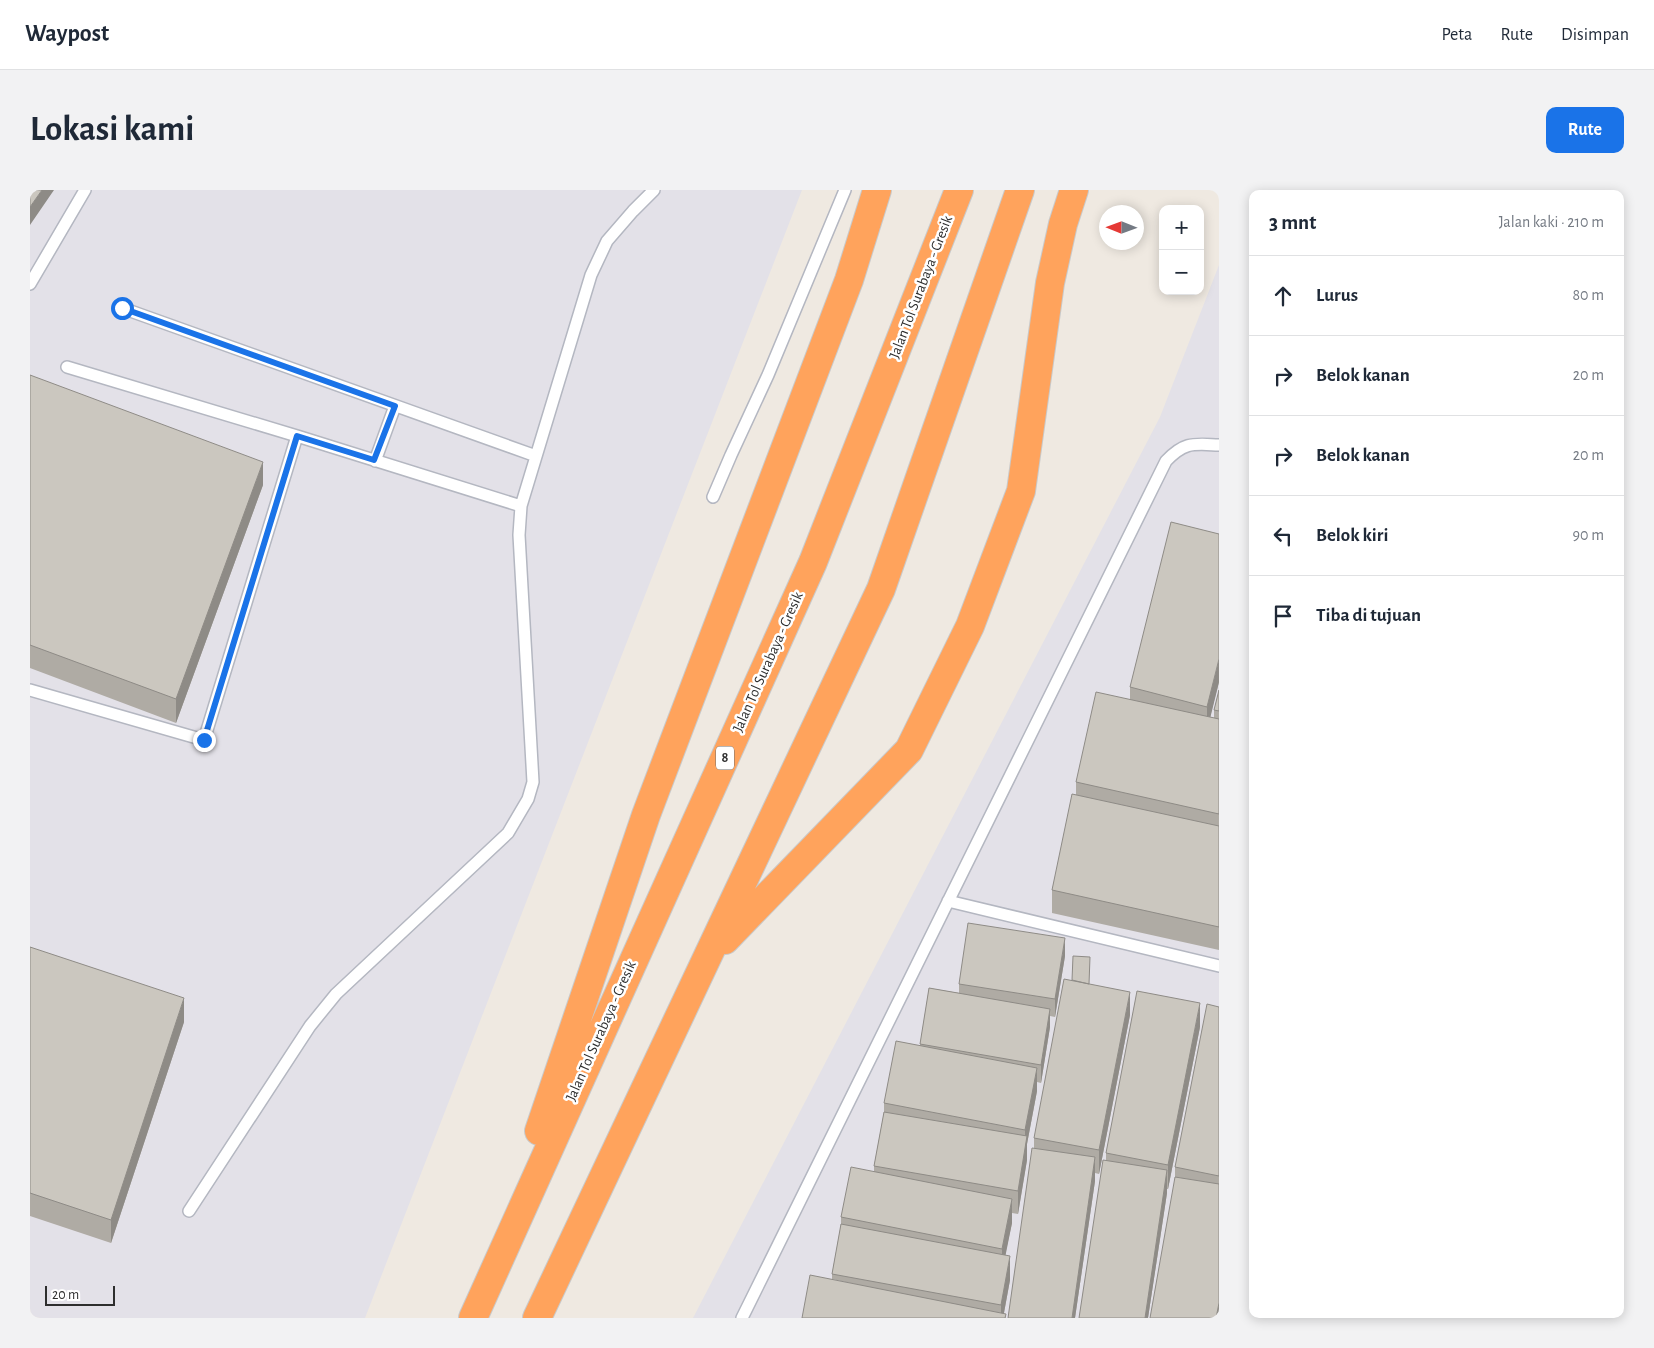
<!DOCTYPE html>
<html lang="id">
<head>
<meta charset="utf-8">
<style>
  body { margin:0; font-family:"Alegreya Sans",sans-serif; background:#f2f2f3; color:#1f2937 }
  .controls { position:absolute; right:15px; top:15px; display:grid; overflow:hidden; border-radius:10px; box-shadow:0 2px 12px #0003 }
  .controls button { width:45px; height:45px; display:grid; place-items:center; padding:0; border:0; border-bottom:1px solid #e0e1e3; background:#fff; color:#1f2937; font:25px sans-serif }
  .compass { position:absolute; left:1069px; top:15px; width:45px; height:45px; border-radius:50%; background:#fff; box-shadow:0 2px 12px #0003; rotate:271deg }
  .scale { position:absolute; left:15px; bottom:12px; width:70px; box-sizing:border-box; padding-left:5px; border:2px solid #2e2e2e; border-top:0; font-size:14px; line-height:18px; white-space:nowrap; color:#2e2e2e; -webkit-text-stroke:4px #fff; paint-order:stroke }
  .stop { position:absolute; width:15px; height:15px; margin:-11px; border:4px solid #1a73e8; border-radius:50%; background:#fff }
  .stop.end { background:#1a73e8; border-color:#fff; box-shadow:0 1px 5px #0008 }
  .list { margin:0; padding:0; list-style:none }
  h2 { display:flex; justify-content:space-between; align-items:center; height:65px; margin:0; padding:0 20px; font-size:21px }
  h2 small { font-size:16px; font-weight:400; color:#747a83 }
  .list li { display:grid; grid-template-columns:32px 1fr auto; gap:15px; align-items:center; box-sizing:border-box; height:80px; padding:0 20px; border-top:1px solid #e0e1e3 }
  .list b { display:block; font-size:19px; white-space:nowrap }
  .list em { font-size:16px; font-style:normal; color:#747a83 }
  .icon { flex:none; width:28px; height:28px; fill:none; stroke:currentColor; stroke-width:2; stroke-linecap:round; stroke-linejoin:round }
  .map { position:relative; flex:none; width:1189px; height:1128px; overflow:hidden; border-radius:10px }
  header { display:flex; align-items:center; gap:30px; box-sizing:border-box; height:70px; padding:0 25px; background:#fff; border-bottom:1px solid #e0e1e3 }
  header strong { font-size:24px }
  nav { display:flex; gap:28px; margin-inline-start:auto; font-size:18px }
  .intro { display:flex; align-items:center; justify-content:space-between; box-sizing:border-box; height:120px; padding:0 30px }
  h1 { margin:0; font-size:35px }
  .button { padding:12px 22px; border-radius:10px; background:#1a73e8; color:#fff; font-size:18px; font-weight:700 }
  main { display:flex; gap:30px; padding:0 30px }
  aside { flex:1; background:#fff; border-radius:10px; box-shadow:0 2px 12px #0003 }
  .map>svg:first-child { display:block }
  .industrial { fill:#e3e1e8 }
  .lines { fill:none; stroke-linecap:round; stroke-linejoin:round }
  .lane-casing { stroke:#b4b7c1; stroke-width:14 }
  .highway-casing { stroke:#c9c9c9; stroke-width:30 }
  .lane { stroke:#fff; stroke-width:11 }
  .highway { stroke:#ffa35c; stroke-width:28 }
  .wall { fill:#afaba4 }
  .shaded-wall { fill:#8e8b86 }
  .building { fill:#cbc7bf; stroke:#8e8b86 }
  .route { stroke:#1a73e8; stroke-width:6 }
  .labels { text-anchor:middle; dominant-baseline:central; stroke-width:5; stroke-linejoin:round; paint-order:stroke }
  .shield { fill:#fff; stroke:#6d6d6d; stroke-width:1 }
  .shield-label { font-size:14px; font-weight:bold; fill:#2e2e2e }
  .street-label { font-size:15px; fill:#2e2e2e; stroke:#fff }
</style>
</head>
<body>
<header>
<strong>Waypost</strong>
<nav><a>Peta</a><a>Rute</a><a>Disimpan</a></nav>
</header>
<div class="intro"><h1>Lokasi kami</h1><a class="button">Rute</a></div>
<main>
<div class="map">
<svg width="1189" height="1128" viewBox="0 0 1189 1128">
  <rect width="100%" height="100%" fill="#efe9e1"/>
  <path class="industrial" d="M0,0H772L335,1128H0Z
    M1189,75V1128H663L1130,227Z"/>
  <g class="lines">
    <defs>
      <path id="lane" d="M0,94L55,0
        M92,118L506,266
        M37,177L267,246
        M345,271L365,216
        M683,307L701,265L738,185L815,0
        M0,500L174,550L267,246L491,316
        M918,711L1189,776
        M159,1021L280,836L306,804L478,643L498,609L503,592L489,345L491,316L561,85L577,51L603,21L624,0
        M712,1128L1136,271C1155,251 1164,254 1189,255"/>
      <path id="highway" d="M695,750L879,560L940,436L991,301L1020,93L1033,34L1044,0
        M509,941L616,625L819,90L847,0
        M443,1128L783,372L929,0
        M507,1128L851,399L990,0"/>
    </defs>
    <use href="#lane" class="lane-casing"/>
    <use href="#highway" class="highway-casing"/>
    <use href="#lane" class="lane"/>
    <use href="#highway" class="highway"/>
  </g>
  <path class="wall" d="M0,185L233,295L146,533L0,478Z
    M1189,492L1180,527L1184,528V520L1189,500V760L1022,723V700L1046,604V592L1100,509V497Z
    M0,757L154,832L81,1053L0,1026Z
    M1035,766L1025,827L1020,826V837L1011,893L1007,892V901L997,954V970L988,1024L982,1023V1033L975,1065L980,1090L974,1123L976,1128L802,1089V1084L811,1034V1027L844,982V976L854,922V913L890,855L899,798L929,803V794Z
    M1059,794L1100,825L1069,984L1065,983V991L1045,1128H978L1004,958V948Z
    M1189,817V1128L1145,988V977Z
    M1170,837L1138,999H1137V1003L1118,1128H1049L1076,970V963Z"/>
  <path class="shaded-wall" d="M12,0H24L0,35V17Z
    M233,272V295L146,533V509Z
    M1189,469V492L1177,541V517Z
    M1035,748V766L1025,827V809Z
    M1100,802V825L1069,984V960Z
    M154,808V832L81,1053V1030Z
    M1170,813V837L1138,999V975Z
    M1020,819V837L1011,893V875Z
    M1007,878V901L997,954V970L988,1024V1001L995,957V940Z
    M1065,967V991L1045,1128H1042Z
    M1137,980V1003L1118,1128H1115Z
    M982,1009V1033L972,1083V1059Z
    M980,1066V1090L973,1128H971V1115Z
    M1189,1113V1128H1186Z"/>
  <path class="building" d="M0,0H12L0,17Z
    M0,185L233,272L146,509L0,455Z
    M1141,332L1189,344V469L1177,517L1100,497Z
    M1189,500V521L1184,520Z
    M1066,502L1189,529V624L1046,592Z
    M1042,604L1189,636V737L1022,700Z
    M938,733L1035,748L1025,809L929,794Z
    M0,757L154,808L81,1030L0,1003Z
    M1043,766L1060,767L1059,794L1042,790Z
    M1034,789L1100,802L1069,960L1004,948Z
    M899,798L1020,819L1011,875L890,854Z
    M1107,801L1170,813L1138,975L1076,963Z
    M1177,814L1189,817V986L1145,977Z
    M866,851L1007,878L995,940L854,913Z
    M854,922L997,946L988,1001L844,976Z
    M1002,958L1065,967L1042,1128H978Z
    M1073,970L1137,980L1115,1128H1049Z
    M821,977L982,1009L972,1059L811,1027Z
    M1145,987L1189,994V1113L1186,1128H1120Z
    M811,1034L980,1066L971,1115L802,1084Z
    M780,1085L976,1124L975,1128H772Z"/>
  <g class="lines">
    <path class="route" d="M92,118L365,216L344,270L267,246L174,550"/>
  </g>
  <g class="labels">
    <rect class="shield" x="686" y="556.5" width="18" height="23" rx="4"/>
    <g class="shield-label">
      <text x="695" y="568">8</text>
    </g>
    <g class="street-label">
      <text transform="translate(891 97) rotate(-69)">Jalan Tol Surabaya - Gresik</text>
      <text transform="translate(738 472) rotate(-66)">Jalan Tol Surabaya - Gresik</text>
      <text transform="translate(571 841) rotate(-66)">Jalan Tol Surabaya - Gresik</text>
    </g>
  </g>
</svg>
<div class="controls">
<button>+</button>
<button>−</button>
</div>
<svg class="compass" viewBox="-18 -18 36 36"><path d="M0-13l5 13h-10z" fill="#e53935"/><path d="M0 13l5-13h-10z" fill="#747a83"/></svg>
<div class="scale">20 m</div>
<div class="stop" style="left:92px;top:118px"></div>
<div class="stop end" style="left:174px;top:550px"></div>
</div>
<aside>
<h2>3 mnt<small>Jalan kaki · 210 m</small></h2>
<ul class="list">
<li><svg class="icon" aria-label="ahead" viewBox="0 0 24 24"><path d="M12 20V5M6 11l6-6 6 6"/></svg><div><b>Lurus</b></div><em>80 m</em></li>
<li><svg class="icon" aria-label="right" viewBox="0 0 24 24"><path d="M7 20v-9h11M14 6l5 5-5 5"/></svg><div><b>Belok kanan</b></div><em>20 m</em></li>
<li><svg class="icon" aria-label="right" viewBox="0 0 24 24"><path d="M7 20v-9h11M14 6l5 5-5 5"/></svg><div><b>Belok kanan</b></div><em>20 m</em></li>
<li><svg class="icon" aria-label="left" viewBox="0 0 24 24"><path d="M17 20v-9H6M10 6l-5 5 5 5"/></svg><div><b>Belok kiri</b></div><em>90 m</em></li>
<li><svg class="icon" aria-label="arrive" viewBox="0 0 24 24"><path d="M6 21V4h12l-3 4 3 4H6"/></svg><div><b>Tiba di tujuan</b></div></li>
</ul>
</aside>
</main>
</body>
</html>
